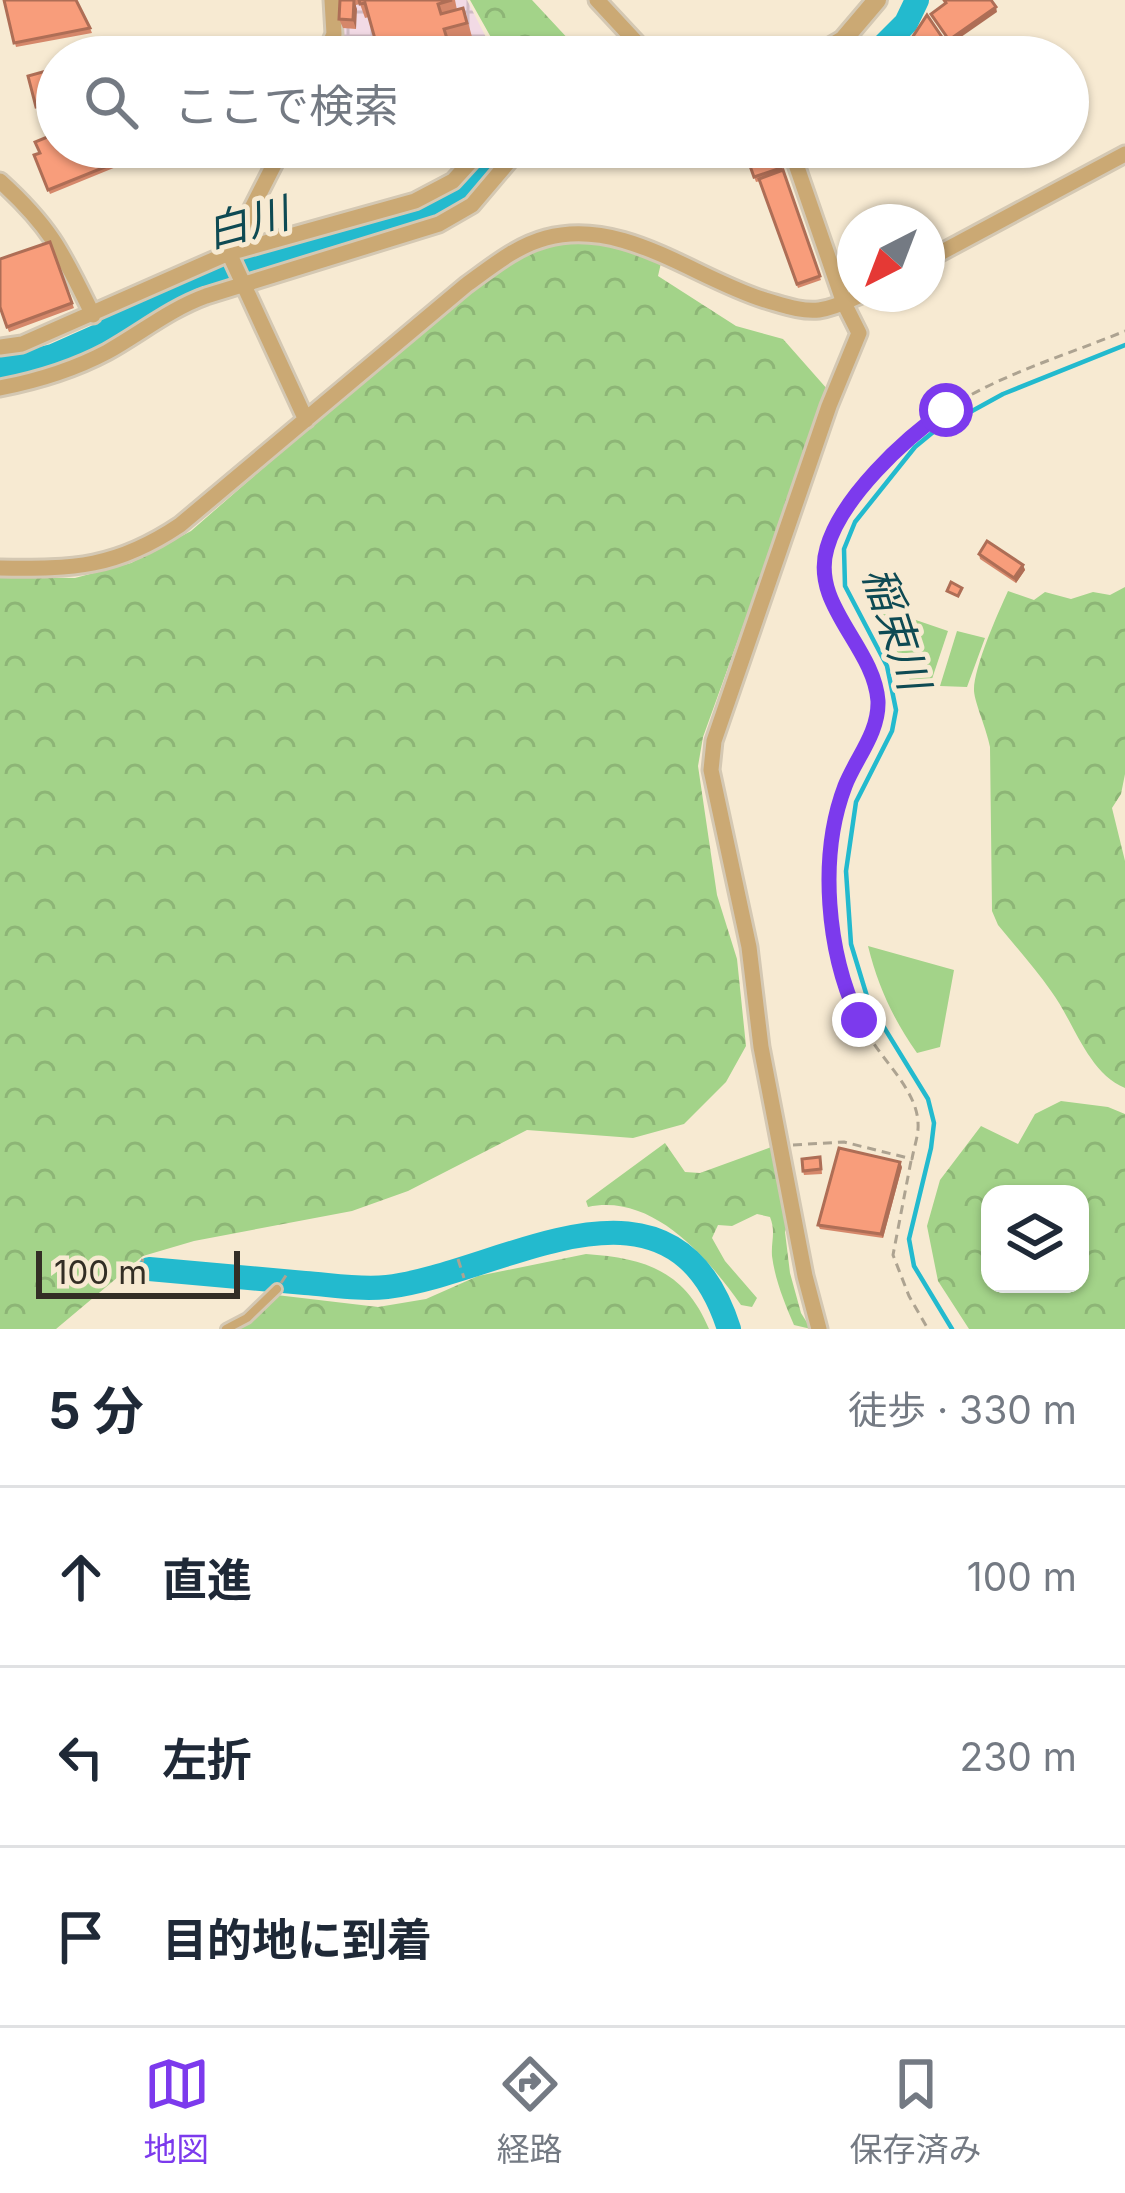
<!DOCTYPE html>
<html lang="ja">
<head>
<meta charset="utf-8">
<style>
  body { margin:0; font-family:Inter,"Noto Sans JP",sans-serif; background:#f2f2f3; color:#1f2937 }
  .controls { position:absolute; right:36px; bottom:36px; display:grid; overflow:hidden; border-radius:24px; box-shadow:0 3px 9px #0004 }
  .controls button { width:108px; height:108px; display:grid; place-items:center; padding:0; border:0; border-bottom:3px solid #e0e1e3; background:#fff; color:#1f2937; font:60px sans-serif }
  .compass { position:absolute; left:837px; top:204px; width:108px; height:108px; border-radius:50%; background:#fff; box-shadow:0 3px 9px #0004; rotate:222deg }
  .scale { position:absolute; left:36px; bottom:30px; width:204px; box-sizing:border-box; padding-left:12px; border:6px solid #332e25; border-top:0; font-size:33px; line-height:42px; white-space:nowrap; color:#332e25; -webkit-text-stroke:9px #f7ead2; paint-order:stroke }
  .stop { position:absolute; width:36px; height:36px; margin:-27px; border:9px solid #7c3aed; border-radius:50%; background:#fff }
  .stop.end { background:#7c3aed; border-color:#fff; box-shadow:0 3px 12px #0008 }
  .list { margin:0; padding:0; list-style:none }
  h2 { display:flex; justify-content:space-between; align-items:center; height:156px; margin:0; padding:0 48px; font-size:51px }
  h2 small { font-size:39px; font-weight:400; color:#747a83 }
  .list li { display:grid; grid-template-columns:78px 1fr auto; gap:36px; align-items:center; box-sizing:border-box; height:180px; padding:0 48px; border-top:3px solid #e0e1e3 }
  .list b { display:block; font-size:45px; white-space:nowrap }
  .list em { font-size:39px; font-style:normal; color:#747a83 }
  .icon { flex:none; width:66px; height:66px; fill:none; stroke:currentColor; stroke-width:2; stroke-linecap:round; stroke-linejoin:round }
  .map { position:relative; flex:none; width:1125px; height:1329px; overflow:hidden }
  .search { position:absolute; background:#fff; box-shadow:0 3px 9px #0004; left:36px; right:36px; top:36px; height:132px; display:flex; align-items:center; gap:30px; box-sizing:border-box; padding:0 42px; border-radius:66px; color:#747a83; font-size:45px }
  .sheet { height:696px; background:#fff }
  nav { display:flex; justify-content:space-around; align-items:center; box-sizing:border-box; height:168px; border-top:3px solid #e0e1e3; background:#fff; font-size:33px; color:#747a83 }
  nav a { display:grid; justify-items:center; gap:6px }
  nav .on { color:#7c3aed }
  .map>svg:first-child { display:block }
  .industrial { fill:url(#industrial-grid) }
  .green { fill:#a3d389 }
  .forest { fill:url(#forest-crowns); fill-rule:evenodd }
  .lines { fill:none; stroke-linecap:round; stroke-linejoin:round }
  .stream { stroke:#23bace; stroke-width:4.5 }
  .river { stroke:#23bace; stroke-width:24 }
  .service-casing { stroke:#d4c8b3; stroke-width:14 }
  .minor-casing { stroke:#d4c8b3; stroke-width:21 }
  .tertiary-casing { stroke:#d4c8b3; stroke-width:24 }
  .path { stroke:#ada391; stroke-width:3; stroke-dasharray:9 6; stroke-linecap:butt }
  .service { stroke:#cba974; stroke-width:8 }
  .minor { stroke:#cba974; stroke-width:15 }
  .tertiary { stroke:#cba974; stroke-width:18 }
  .wall { fill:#d5876a }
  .shaded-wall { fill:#ae6e56 }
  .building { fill:#f89d7b; stroke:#ae6e56; stroke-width:3 }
  .route { stroke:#7c3aed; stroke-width:15 }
  .labels { text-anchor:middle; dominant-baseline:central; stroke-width:10; stroke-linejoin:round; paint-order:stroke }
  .water-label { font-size:42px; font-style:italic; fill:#0e4a53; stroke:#f7ead2 }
</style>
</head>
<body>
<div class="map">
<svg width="1125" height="1329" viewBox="0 0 1125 1329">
  <defs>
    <pattern id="industrial-grid" width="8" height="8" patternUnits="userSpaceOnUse" patternTransform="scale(3)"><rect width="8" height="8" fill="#f2dae5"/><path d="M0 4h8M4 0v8" fill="none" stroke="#d0bbc4"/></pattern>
    <pattern id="forest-crowns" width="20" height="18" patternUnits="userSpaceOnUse" patternTransform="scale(3)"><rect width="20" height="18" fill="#a3d389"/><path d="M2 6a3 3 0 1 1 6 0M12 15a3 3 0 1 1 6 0" fill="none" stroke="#8db576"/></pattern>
  </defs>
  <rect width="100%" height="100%" fill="#f7ead2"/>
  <path class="industrial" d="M337,0H467L491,47L482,57H330Z"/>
  <path class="green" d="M869,604L948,631L929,688L913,689L902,660Z
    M957,631L985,638L967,687L940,686Z
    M868,946L954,970L940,1047L917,1053C893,1019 878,986 868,946Z"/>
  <path class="forest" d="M470,0H532L572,43L602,57H502Z
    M582,241L619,245L661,263L658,276L736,326L783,339L828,390L703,737L698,766L717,895L737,959L746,1046L726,1082L684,1124L633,1138L527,1130L408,1191L352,1211L194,1241L143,1256L56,1329H0V577L75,578L131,563L191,531L425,327L519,256L549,244Z
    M1125,587V774L1121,794L1112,808L1125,861V1088C1088,1073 1074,1022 1051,991C1035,968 1016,947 998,925L992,911L990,747C987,730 975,704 974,691C973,669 998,613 1008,591L1034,600L1045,592L1071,599L1093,592L1110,595Z
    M1061,1101L1108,1107L1125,1114V1329H969L938,1281L927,1226L940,1180L981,1126L1018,1144L1035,1114ZM990,1194H1080V1284H990Z
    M665,1143L685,1172L700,1173L774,1146L790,1218L785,1232L790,1273L801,1313L811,1329L794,1325C785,1304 775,1280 772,1256C771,1241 776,1232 770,1217L757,1214L732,1226L718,1225L712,1238L725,1261L757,1298L752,1307L741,1305C708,1258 653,1193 588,1207L586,1201Z
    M586,1254C645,1258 685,1271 709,1329H228L268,1294L378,1307L426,1299L478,1276Z"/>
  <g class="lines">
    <path class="stream" d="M952,1329L914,1266L909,1239L931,1148L934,1123L928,1099L869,1003L851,944L846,871L856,802L892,731L896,710L887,666L845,586L844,549L855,522L915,447L932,433L1003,394L1125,345"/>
    <path class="river" d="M872,57L906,23L917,0
      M0,369L53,356L98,336L191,278L441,210L464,194L507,147
      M149,1269C201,1274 253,1278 305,1283C332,1285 360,1290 387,1287C503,1273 672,1150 729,1329"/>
    <defs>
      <path id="service" d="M226,1329L247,1318L277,1289"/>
      <path id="minor" d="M597,0L650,57
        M324,57L334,34L332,0
        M790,147L844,303L859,333L829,406L714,741L711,770L749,947L761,1047L805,1276L819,1329
        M0,181C52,228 63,254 93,315
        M229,253L306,420
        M229,253L283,147
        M927,260L1125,154
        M0,347L22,344L229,253L415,201L453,181L484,147
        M0,388C36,381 75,369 107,352C141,333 170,309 206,296L439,224L472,205L521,147
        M0,568C74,569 116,568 180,525L466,285C491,267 516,246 546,238C623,217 694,278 765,300C783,305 801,312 819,310C835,308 849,300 863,294"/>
      <path id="tertiary" d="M814,57L843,40L877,0"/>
    </defs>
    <use href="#service" class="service-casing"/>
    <use href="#minor" class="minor-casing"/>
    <use href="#tertiary" class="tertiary-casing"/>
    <path class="path" d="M793,1145L844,1142L912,1159C914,1147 919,1134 918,1123C917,1091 884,1062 869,1036C856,1015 846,993 840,969C827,913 824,843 844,788C854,763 874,741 877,713C882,662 832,626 825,579C819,548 839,520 858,497C880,468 904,440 934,418C990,377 1062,357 1125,331
      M911,1161L893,1255L909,1296L928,1329
      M458,1259L464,1278
      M138,1276L143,1259
      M281,1283L287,1274"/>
    <use href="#service" class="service"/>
    <use href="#minor" class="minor"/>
    <use href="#tertiary" class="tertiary"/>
  </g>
  <path class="wall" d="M4,0L90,28L92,33L16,47Z
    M340,0H455L457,10L468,22L472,37L450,43L453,57H380L369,17L365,18L360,4L356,5V29L343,28L339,19Z
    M57,68V107L38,112L28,76Z
    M108,147L116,167L50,194L34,155Z
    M777,156L821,280L798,288L760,181L756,182L750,166Z
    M50,242L74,308L9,332L0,307Z
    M979,554L1023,565L1025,570L1016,583L980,559Z
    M821,1162L822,1174L804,1175L803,1171Z
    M902,1167L883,1238L820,1229L818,1225Z"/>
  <path class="shaded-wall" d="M354,0L357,9L356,29L353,20Z
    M996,7L997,12L951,44L949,40Z
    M946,43L948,47L934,57H925Z
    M1023,565L1025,570L1016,583L1014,578Z
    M900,1162L902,1167L883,1238L881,1234Z"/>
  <path class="building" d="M4,0H76L90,28L14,43Z
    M340,0H354L353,20L339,19Z
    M359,0H452L438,4L441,14L463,8L467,23L444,29L449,45L433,49L435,57H380L365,3L360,4Z
    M944,0H991L996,7L949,40L931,14L946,3Z
    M927,15L946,43L925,57H922L910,41Z
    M57,68V102L36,107L28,76Z
    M57,133V147H108L115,163L48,190L34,155L40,153L35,142Z
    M777,156L781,168L754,177L750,166Z
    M783,170L820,276L797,284L759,179Z
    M50,242L72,303L7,327L0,307V259Z
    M987,541L1023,565L1014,578L979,554Z
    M951,582L962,588L958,596L947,591Z
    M839,1148L900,1162L881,1234L818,1225Z
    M820,1157L821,1169L803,1171L802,1159Z"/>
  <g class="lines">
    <path class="route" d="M859,1020C827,953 818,857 845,786C856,758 879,733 878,701C874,646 810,605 827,548C841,498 904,439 946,410"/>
  </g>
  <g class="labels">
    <g class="water-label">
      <text transform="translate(247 222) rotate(-15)">白川</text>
      <text transform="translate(897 628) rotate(72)">稲束川</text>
    </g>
  </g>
</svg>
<div class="controls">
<button><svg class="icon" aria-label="layers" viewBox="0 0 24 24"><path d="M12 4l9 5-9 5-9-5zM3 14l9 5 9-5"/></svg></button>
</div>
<svg class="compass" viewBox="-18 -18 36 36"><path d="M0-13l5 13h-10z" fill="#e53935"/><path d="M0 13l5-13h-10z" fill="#747a83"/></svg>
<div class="scale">100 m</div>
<div class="stop" style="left:946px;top:410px"></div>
<div class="stop end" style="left:859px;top:1020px"></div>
<div class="search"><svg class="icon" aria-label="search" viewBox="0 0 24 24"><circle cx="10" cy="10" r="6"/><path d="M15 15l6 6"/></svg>ここで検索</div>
</div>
<section class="sheet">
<h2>5 分<small>徒歩 · 330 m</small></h2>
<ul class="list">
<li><svg class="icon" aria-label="ahead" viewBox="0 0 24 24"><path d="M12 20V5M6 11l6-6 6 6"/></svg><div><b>直進</b></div><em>100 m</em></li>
<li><svg class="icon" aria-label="left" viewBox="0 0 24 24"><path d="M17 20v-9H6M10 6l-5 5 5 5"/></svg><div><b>左折</b></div><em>230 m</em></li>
<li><svg class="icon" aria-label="arrive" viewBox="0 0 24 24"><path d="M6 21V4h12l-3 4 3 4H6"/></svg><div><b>目的地に到着</b></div></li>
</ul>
</section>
<nav>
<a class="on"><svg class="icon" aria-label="map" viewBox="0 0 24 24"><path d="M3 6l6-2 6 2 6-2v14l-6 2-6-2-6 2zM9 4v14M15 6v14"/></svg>地図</a>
<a><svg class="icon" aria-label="directions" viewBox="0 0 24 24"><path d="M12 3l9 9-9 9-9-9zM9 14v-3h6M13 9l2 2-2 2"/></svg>経路</a>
<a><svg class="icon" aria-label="saved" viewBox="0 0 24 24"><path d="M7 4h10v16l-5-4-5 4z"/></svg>保存済み</a>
</nav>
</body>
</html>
